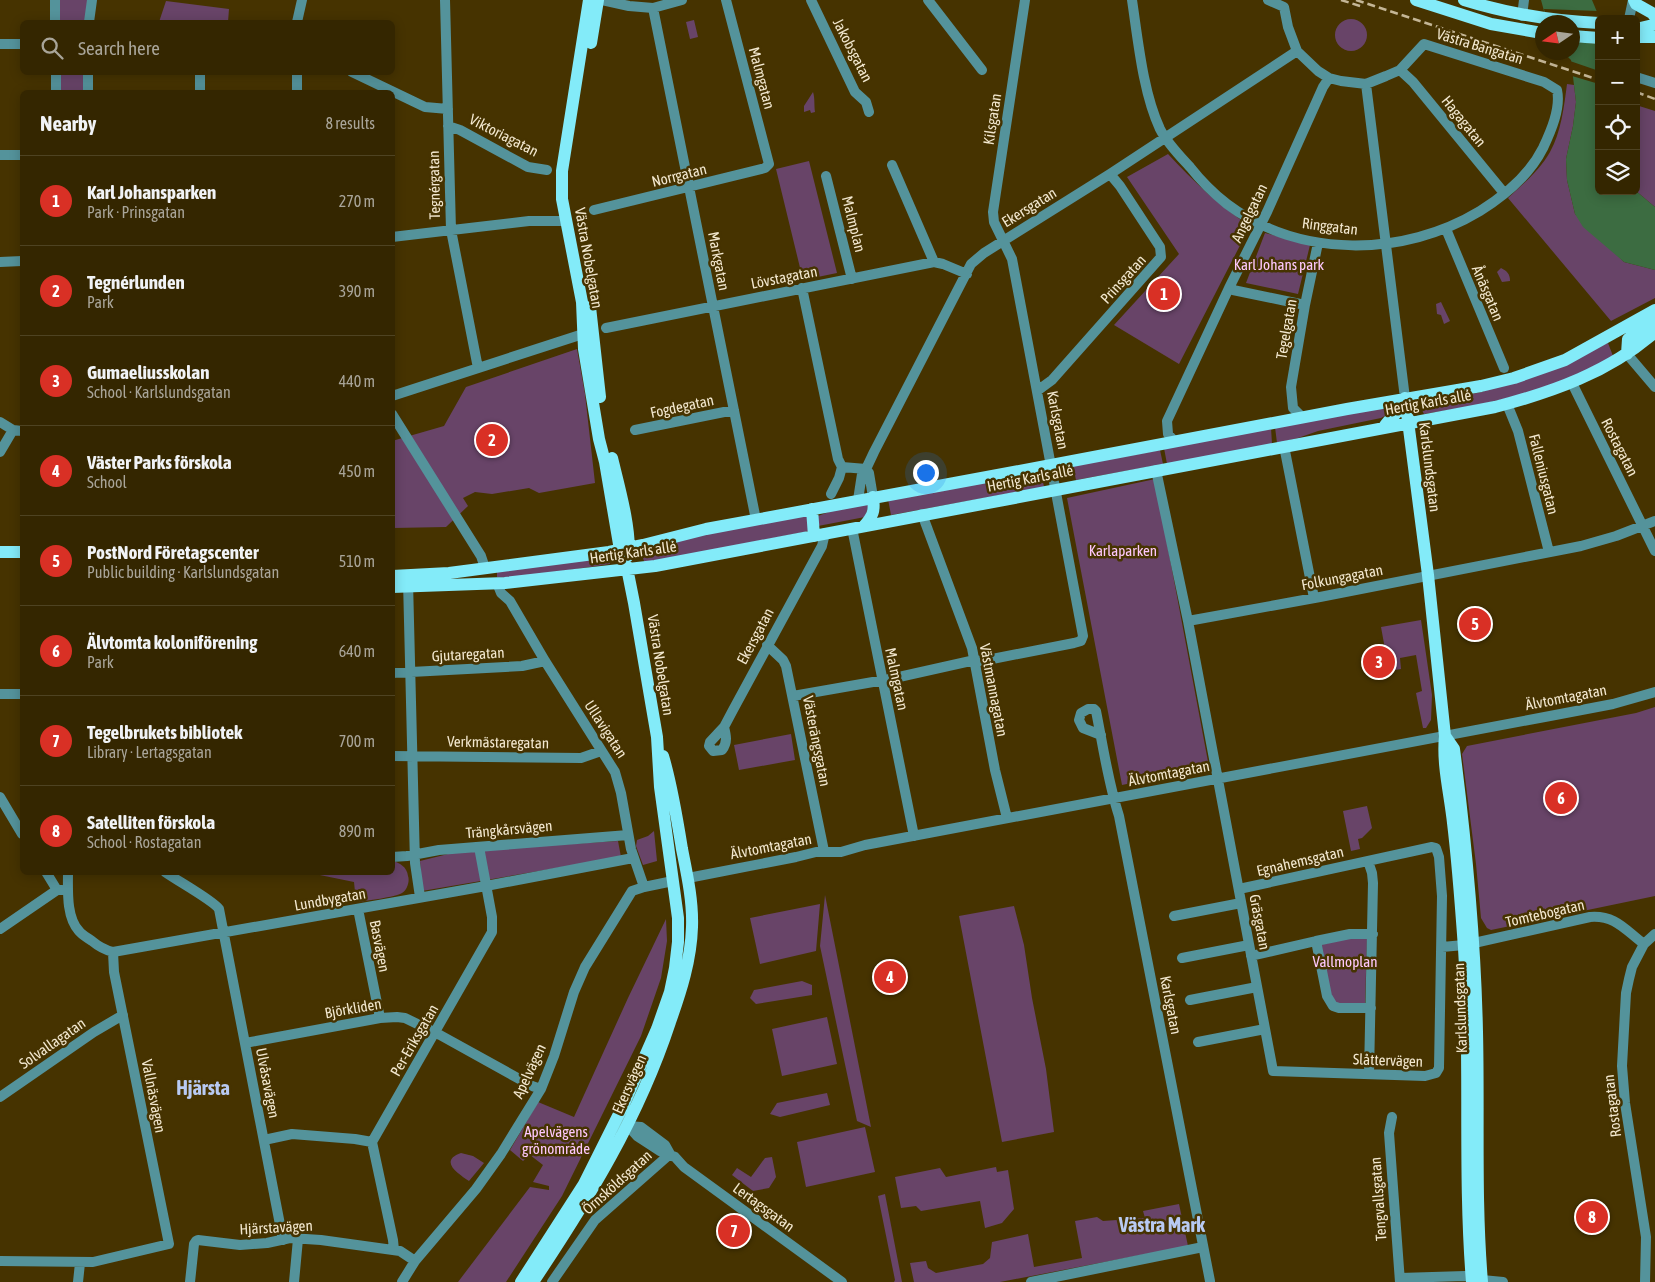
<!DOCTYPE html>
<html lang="en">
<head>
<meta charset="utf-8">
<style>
  body { margin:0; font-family:"Asap Condensed",sans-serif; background:#3f320f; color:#f1f3f6 }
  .controls { position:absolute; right:15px; top:15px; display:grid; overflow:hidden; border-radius:8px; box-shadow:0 2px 12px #0003 }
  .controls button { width:45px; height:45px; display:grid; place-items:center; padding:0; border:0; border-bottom:1px solid #4e4322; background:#342600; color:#f1f3f6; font:25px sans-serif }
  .compass { position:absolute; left:1535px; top:15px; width:45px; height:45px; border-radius:50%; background:#342600; box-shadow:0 2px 12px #0003; rotate:257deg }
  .you { position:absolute; left:925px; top:472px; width:18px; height:18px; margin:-12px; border:4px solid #fff; border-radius:50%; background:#1a73e8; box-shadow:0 0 0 8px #1a73e833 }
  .badge { display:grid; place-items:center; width:32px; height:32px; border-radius:50%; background:#d93025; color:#fff; font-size:16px; font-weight:700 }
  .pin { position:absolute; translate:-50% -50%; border:2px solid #fff; box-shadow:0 1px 5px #0006 }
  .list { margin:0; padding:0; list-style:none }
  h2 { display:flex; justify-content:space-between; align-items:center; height:65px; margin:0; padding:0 20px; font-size:21px }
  h2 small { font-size:16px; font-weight:400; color:#a9a599 }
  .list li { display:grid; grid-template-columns:32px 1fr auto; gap:15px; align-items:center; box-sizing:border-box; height:90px; padding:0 20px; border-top:1px solid #4e4322 }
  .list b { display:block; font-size:19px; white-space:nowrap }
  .list p { margin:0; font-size:16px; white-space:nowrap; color:#a9a599 }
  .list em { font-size:16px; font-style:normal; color:#a9a599 }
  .icon { flex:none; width:28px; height:28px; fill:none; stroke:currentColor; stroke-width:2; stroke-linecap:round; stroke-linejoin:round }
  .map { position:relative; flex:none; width:1655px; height:1282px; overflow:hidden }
  .search { position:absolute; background:#342600; box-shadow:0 2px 12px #0003; left:20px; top:20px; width:375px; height:55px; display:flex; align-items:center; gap:12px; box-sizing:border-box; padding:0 18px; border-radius:8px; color:#a9a599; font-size:19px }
  .panel { position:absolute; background:#342600; box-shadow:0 2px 12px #0003; left:20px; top:90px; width:375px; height:785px; border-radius:8px }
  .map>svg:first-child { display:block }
  .green { fill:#684468 }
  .water { fill:#3c6c41 }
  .pier { fill:#463300 }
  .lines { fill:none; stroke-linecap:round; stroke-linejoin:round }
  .minor { stroke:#54939b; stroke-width:10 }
  .major { stroke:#83ebf9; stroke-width:12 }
  .rail { stroke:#c4b696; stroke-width:2.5; stroke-dasharray:8 4; stroke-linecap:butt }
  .labels { text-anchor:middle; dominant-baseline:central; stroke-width:5; stroke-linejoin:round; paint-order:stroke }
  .street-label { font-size:15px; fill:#f3e8cf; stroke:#463300 }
  .park-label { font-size:15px; fill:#ffc9fe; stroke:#463300 }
  .district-label { font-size:20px; font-weight:bold; fill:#b8caf2; stroke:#463300 }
</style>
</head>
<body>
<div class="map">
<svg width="1655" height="1282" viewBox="0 0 1655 1282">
  <rect width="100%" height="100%" fill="#463300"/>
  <path class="green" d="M56,0H88L85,22H57Z
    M166,1L229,9L228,22H159Z
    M1335 35a16 16 0 1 1 32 0a16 16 0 1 1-32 0Z
    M694,20L698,37L690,39L686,22Z
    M58,73H83V92H58Z
    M1567,84L1574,85L1576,102L1573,126L1566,159L1567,180L1575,214L1624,262L1655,270V298L1611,321L1508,198C1523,184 1540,170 1550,152C1561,132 1564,107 1567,84Z
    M813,92C815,98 814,105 815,112L811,113L810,110L804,112V106Z
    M1636,105L1655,111V207L1636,191Z
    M1168,154C1193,181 1219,206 1250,226L1179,364L1114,325L1179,254L1127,177Z
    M809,161L837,273L803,280L776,169Z
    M1265,233L1310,245L1298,294L1246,283Z
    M1501,268C1507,271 1510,274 1510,281L1502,282L1497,272Z
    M1441,302L1450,321L1444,324L1441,315L1437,314L1436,304Z
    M1608,343L1613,356C1558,391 1488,404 1424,414L1421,408L1436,401L1482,392Z
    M577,349L585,394L595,483L539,493L529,488L492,494L475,492L463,498L468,506L446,527L393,528L392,441L444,426L466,387Z
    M1388,406L1390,413L1381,418L1318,431L1298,438L1277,443L1275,427Z
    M1271,428L1272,444L1167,464L1164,448Z
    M1160,450L1163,464L1076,480L1073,466Z
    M1041,471L1044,487L891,515L888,499Z
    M1155,479L1209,767L1122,785L1067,498Z
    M863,503L869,505L865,517L818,526V516C832,510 848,507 863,503Z
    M808,513L809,531L645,563L640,552L656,549L691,537Z
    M608,556L610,564L515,578L497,577V572Z
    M1421,620L1432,695L1431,720L1426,728H1423L1416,693L1422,691L1416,655L1400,658L1401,669L1389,671L1381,627Z
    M1655,707V896L1491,930L1487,928L1481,918L1476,864L1462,754L1467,746L1636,713Z
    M791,734L795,760L739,770L734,745Z
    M1367,806L1372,828L1362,838L1358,839L1360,849L1351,851L1343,811Z
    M654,831L657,861L643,865L636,846L637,840L648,836Z
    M618,841L621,857L422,891L420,861L460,851Z
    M393,861C400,863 407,867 408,876C410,881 407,890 402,893C396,897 365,901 356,902L354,882L310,873L392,872Z
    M825,895L871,1127L857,1121L820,946Z
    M820,904L816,951L760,964L750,918Z
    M1014,906L1024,945L1032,998L1046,1069L1054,1132L1002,1142L959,916Z
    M666,919L667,941L661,978L641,1036L562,1196L506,1282H458L530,1187L549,1190V1186L533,1182L543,1165L530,1155L523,1161L510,1150L538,1102L574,1117L628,998Z
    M1348,938H1367L1365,1006L1333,1004L1320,945Z
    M802,981L812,985V995L756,1004L750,998L754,990Z
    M827,1017L837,1064L782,1076L772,1029Z
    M827,1093L830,1105L780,1117L770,1114L777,1103Z
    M865,1127L875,1172L806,1187L797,1142Z
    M461,1153L473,1156L484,1163L469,1181C459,1174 438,1161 461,1153Z
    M772,1157L776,1177L769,1188L753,1191L732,1175L737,1168L751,1177L765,1158Z
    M996,1167L997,1172L1008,1170L1014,1209L1002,1223L985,1228L980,1201L921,1211L916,1206L901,1208L895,1177L940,1168L946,1177Z
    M885,1194L902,1282H894L895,1280L878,1196Z
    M1179,1204L1188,1246L1000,1282H914L910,1263L926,1261L928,1268L936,1273L983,1264L990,1258L992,1242L1028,1234L1034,1267L1082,1258L1075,1221L1097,1217L1103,1221L1145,1218L1143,1211Z"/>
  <path class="water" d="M1541,0H1592L1600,19L1599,191H1636L1655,207V270L1624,262L1583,227L1575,214L1567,180L1566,159L1573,126L1576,102L1571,60L1564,53L1572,52V22H1547Z"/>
  <path class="pier" d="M1544,9L1598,11L1601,19H1599V44L1573,42L1572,22H1547Z
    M1570,61L1599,71V84L1572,76Z"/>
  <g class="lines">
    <path class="minor" d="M55,0V22
      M445,0L451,230L478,368
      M602,0L629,6L653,8L682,0
      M811,0L855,92L866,102L869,112
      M928,0L982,70
      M1132,0C1138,40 1143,93 1160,129C1167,143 1179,155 1190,167C1201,181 1213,193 1227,204C1300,259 1404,257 1480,211C1504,196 1530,174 1543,148C1551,131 1561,108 1557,90L1544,82L1424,44L1400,70L1386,76L1366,84L1341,81L1329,78L1318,71L1297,51L1288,27L1284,7L1268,0
      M653,8L756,520
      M1522,16L1524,0
      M1629,19L1633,0
      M89,22L92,0
      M297,22L302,0
      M0,44H22
      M1400,70L1413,82L1504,193
      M56,72V92
      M88,72V92
      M200,72V92
      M352,72L425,107L448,109
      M1636,77L1655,83
      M1366,84L1405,398
      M297,92V72
      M448,126L460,130L528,167L547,170
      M0,155H22
      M892,165L934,262
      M826,176L852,279
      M594,210L765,168L769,164L726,0
      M1446,229L1504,368
      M392,237L529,221H566
      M0,262L22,261
      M802,288L838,459L842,467L866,469
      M1229,288L1233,290L1305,305
      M606,328L934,262L943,264L967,274
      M1627,354L1655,387
      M1572,383L1655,551
      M1037,391L1052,380L1161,257L1160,247L1120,186L1110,174
      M392,396L583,334
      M1507,404L1518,431L1549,552
      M392,414L481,556L485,568
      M1303,418L1293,408L1291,387L1305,305L1318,243
      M0,422L13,430L22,431
      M635,430L734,410
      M1175,442L1168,434L1167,421L1229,288L1267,212L1323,87L1329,78
      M1284,446L1314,598
      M0,452L13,430
      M866,469L869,473L873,497
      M1156,470L1188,621L1273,1071L1425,1076L1436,1073L1439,1068L1442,896L1439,857L1436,848L1432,847L1239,889
      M831,494L839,478L842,467
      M858,500L862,474L866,469L874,452L971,264L984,253L1110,174L1297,51
      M922,514L972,648L995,770L1007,818
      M852,528L914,836
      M408,581L415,863L420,897
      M497,583L501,593L510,601L545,661L615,772L621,793L631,849L644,887
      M1188,621L1320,597L1581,546L1616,536L1655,521
      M767,645L783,660L786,666L824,851
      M392,673L522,666L545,661
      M0,694H22
      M793,696L890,679L975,660L982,661L1074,643L1081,641L1083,636L1012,259L994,222L993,212L1025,0
      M724,727C726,735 728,742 722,750L713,751L709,746L710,742L724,727L733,710L822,546L825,533
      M1101,735L1083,728L1079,720L1081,713L1088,709H1094L1096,711C1103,746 1108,782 1119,816L1210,1281
      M392,756L581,758L601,751
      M0,797L22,834
      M392,857L407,856L439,850L628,835
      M1368,861L1372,873L1373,883L1369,1074
      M46,872L57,890H62
      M68,872C68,890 66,917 79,931C82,935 88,938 92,941C98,946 105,950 113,952L486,886L633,858
      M165,872C176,880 214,901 219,909L283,1240
      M688,878L796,857L816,852H841L865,845L1550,716L1613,704L1655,692
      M358,909L380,1018
      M1174,916L1241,903
      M0,929L57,890
      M1474,943L1590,917C1616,915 1625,930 1644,944
      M1442,947L1464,945
      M1251,956L1316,941
      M1182,958L1249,945
      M1190,1000L1257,987
      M1371,1008H1339L1333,1006L1327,996L1316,941L1350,934H1373
      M1198,1042L1265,1029
      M245,1043L380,1018L397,1017L405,1018L440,1035L532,1086L541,1089
      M0,1097L94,1032L123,1015
      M1392,1117L1389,1133L1400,1282
      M628,1126L637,1136L660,1151L675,1157L684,1167L842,1282
      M628,1126L641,1127L665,1145L670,1154
      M264,1140L292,1134L355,1139L372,1142
      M394,1250L393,1240L372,1142L492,932V917L479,847
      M0,1261L93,1262L169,1244L114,972L113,952
      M1400,1278L1465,1276L1472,1277
      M1482,1280L1503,1282
      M78,1282L80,1263
      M190,1282L194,1244L196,1241L198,1240L240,1245L267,1243L290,1238L321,1240L400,1251L415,1261
      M294,1282L298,1239
      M402,1282L415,1261L476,1189L501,1154L541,1089L554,1056L574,992L585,967L632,891L644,887L673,881
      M552,1282L595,1220L670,1154
      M1031,1282L1203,1247
      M1645,1282L1646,1237L1625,1103L1622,1066L1626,993L1629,979L1632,967L1644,944L1655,934"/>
    <path class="major" d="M1416,0L1491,24L1542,33
      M1464,0C1509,14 1552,21 1599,23
      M1634,0L1636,4L1652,13L1655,17
      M1636,29L1653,25L1655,22
      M1572,36L1599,38
      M1636,37H1655
      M591,43L598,0
      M590,307L600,397
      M1627,354L1628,339L1655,319
      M1405,398L1428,575L1445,736C1442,764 1450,794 1453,823C1458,864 1461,906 1464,948C1471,1059 1463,1171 1472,1282
      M1384,427C1392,415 1401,412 1405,398
      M612,458C618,483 632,532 628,556
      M812,509L814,536
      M864,526C873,516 875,511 873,497
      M0,552H22
      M392,576L449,573L609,552L643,545L706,529L1003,474L1347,409L1481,386L1514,378L1565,360L1655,310
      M392,587L505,583L655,566L1495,407C1553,392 1609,372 1655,332
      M1445,736L1454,749C1466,843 1475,937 1477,1032C1479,1115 1475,1199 1482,1282
      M521,1282L584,1184L623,1106L657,1029L670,992L675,968L678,942V918L660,787L657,737L634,603L627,568L620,550L605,462L599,439L584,349L582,302L562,199V171L589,0
      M533,1282C589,1198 638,1119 670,1022C681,991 691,960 692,927C693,901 687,874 682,849C677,818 672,786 663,756"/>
    <path class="rail" d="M1341,0L1363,7
      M1356,0L1599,80
      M1636,92L1655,99"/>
  </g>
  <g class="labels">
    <g class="street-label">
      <text transform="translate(1480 46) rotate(17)">Västra Bangatan</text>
      <text transform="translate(853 50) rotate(63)">Jakobsgatan</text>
      <text transform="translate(762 78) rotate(75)">Malmgatan</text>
      <text transform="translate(992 119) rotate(-81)">Kilsgatan</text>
      <text transform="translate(1464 121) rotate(51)">Hagagatan</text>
      <text transform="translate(504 135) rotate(27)">Viktoriagatan</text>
      <text transform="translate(679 175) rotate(-14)">Norrgatan</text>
      <text transform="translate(434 185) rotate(-91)">Tegnérgatan</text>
      <text transform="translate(1029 207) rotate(-32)">Ekersgatan</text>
      <text transform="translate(1249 213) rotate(-64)">Angelgatan</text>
      <text transform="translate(854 224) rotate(76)">Malmplan</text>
      <text transform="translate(1330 226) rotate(7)">Ringgatan</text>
      <text transform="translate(589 258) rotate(80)">Västra Nobelgatan</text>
      <text transform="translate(719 261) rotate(79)">Markgatan</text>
      <text transform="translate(784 277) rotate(-11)">Lövstagatan</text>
      <text transform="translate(1123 279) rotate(-48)">Prinsgatan</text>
      <text transform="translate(1488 293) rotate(67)">Ånäsgatan</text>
      <text transform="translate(1286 329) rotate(-80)">Tegelgatan</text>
      <text transform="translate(1428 402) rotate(-10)">Hertig Karls allé</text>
      <text transform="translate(682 406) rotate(-12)">Fogdegatan</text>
      <text transform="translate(1058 420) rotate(79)">Karlsgatan</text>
      <text transform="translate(1620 447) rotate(63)">Rostagatan</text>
      <text transform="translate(1430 467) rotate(83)">Karlslundsgatan</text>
      <text transform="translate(1544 474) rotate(76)">Falleniusgatan</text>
      <text transform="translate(1030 478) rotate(-11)">Hertig Karls allé</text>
      <text transform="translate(633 552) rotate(-8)">Hertig Karls allé</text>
      <text transform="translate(1342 577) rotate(-11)">Folkungagatan</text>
      <text transform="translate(755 636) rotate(-62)">Ekersgatan</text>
      <text transform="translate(468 654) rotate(-3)">Gjutaregatan</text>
      <text transform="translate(661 665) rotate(81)">Västra Nobelgatan</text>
      <text transform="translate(897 679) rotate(78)">Malmgatan</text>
      <text transform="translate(994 690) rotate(79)">Västmannagatan</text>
      <text transform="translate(1566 697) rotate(-11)">Älvtomtagatan</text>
      <text transform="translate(606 729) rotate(57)">Ullavigatan</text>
      <text transform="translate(817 741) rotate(79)">Västerängsgatan</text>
      <text transform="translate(498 742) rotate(1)">Verkmästaregatan</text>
      <text transform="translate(1169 773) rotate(-11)">Älvtomtagatan</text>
      <text transform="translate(509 829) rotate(-5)">Trängkårsvägen</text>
      <text transform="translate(771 846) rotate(-11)">Älvtomtagatan</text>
      <text transform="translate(1300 861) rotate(-13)">Egnahemsgatan</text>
      <text transform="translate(330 899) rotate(-10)">Lundbygatan</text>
      <text transform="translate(1545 913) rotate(-13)">Tomtebogatan</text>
      <text transform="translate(1260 922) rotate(79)">Gräsgatan</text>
      <text transform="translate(380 946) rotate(79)">Basvägen</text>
      <text transform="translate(1171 1005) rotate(79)">Karlsgatan</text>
      <text transform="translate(353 1008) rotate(-10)">Björkliden</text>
      <text transform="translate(1460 1008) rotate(-92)">Karlslundsgatan</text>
      <text transform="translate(414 1040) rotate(-60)">Per-Eriksgatan</text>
      <text transform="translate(52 1043) rotate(-35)">Solvallagatan</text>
      <text transform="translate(1388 1060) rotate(2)">Slåttervägen</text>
      <text transform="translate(529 1071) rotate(-65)">Apelvägen</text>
      <text transform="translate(268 1083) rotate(79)">Ulvåsavägen</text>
      <text transform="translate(629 1084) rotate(-66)">Ekersvägen</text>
      <text transform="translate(154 1096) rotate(79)">Vallnäsvägen</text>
      <text transform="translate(1612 1106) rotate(-97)">Rostagatan</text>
      <text transform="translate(617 1182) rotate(-42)">Örnsköldsgatan</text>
      <text transform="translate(1378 1199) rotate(-94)">Tengvallsgatan</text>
      <text transform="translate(764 1207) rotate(36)">Lertagsgatan</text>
      <text transform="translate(276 1227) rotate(-3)">Hjärstavägen</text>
    </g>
    <g class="park-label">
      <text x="1279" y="264">Karl Johans park</text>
      <text x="1123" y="550">Karlaparken</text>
      <text x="1345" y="961">Vallmoplan</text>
      <text x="556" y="1131">Apelvägens<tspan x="556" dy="17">grönområde</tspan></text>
    </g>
    <g class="district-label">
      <text x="203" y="1087">Hjärsta</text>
      <text x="1162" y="1224">Västra Mark</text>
    </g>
  </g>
</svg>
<div class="controls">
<button>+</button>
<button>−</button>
<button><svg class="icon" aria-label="locate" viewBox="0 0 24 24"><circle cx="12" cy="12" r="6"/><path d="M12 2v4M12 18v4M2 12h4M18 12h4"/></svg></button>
<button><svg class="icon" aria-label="layers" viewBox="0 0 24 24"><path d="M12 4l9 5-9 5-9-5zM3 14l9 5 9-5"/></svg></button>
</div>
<svg class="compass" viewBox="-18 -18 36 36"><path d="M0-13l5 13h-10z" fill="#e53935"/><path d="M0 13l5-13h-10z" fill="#a9a599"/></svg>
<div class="you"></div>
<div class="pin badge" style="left:1164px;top:294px">1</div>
<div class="pin badge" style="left:492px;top:440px">2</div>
<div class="pin badge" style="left:1379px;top:662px">3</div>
<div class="pin badge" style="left:890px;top:977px">4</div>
<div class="pin badge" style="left:1475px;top:624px">5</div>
<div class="pin badge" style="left:1561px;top:798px">6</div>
<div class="pin badge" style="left:734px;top:1231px">7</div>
<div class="pin badge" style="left:1592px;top:1217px">8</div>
<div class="search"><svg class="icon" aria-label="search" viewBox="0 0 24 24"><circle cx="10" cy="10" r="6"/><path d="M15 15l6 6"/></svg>Search here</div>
<section class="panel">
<h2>Nearby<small>8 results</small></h2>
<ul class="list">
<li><span class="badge">1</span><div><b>Karl Johansparken</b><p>Park · Prinsgatan</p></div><em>270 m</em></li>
<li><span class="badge">2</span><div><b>Tegnérlunden</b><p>Park</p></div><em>390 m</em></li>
<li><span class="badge">3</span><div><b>Gumaeliusskolan</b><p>School · Karlslundsgatan</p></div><em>440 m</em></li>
<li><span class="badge">4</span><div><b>Väster Parks förskola</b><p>School</p></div><em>450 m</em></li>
<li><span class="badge">5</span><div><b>PostNord Företagscenter</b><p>Public building · Karlslundsgatan</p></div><em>510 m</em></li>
<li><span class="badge">6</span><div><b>Älvtomta koloniförening</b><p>Park</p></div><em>640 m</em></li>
<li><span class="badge">7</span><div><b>Tegelbrukets bibliotek</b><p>Library · Lertagsgatan</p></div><em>700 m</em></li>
<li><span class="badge">8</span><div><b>Satelliten förskola</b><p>School · Rostagatan</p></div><em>890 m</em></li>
</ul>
</section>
</div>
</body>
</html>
